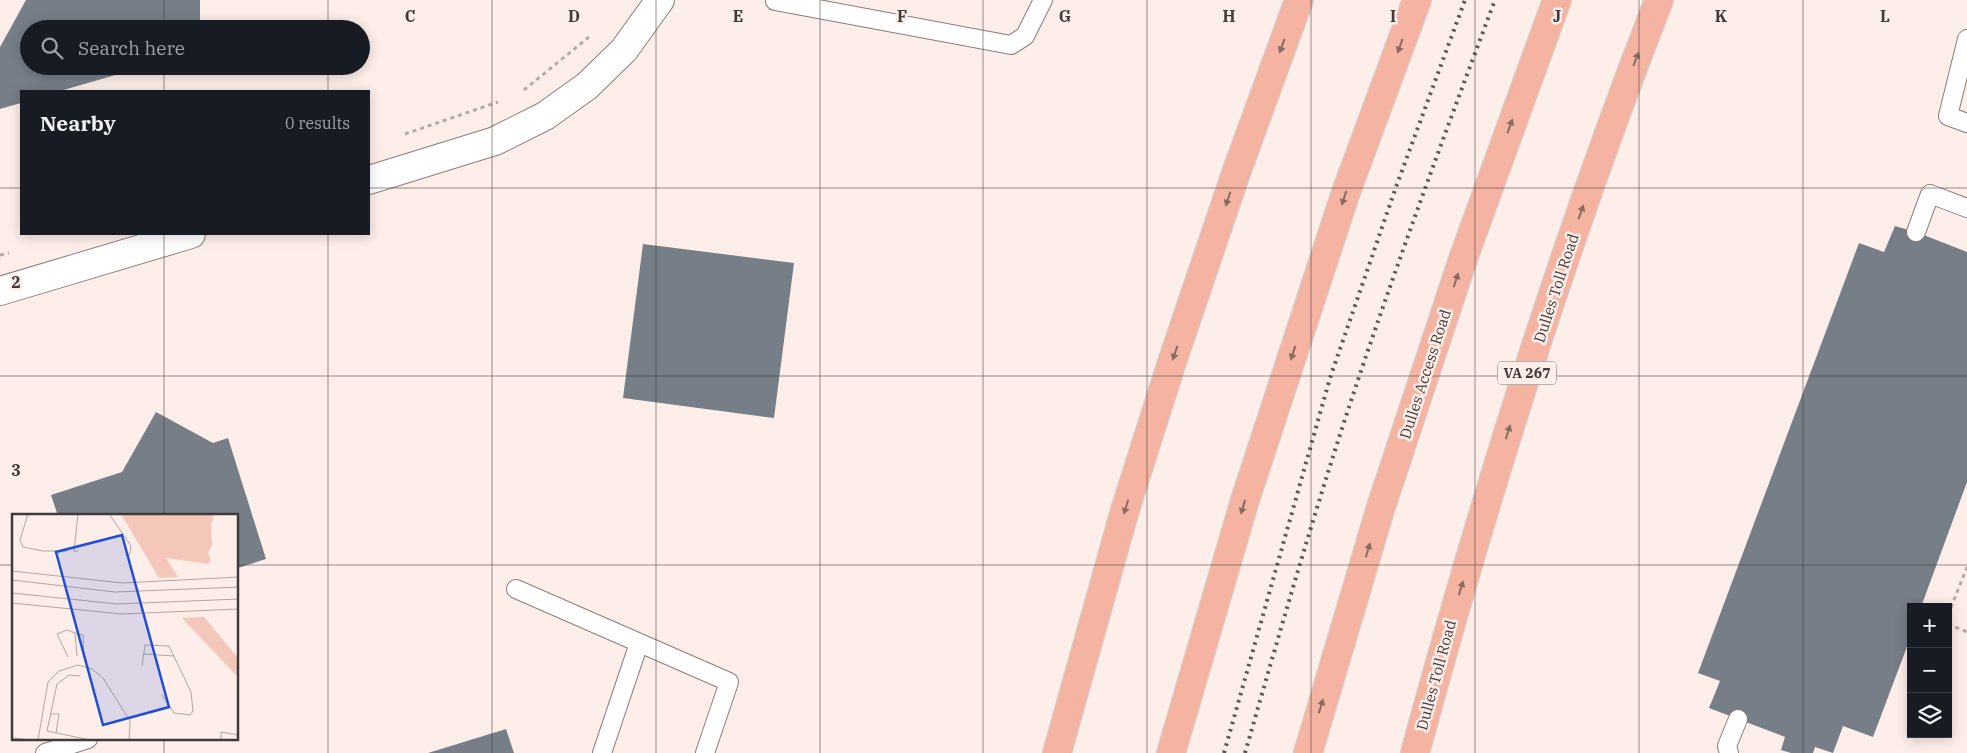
<!DOCTYPE html>
<html lang="en">
<head>
<meta charset="utf-8">
<style>
  body { margin:0; font-family:"IBM Plex Serif",serif; background:#242831; color:#f1f3f6 }
  .controls { position:absolute; right:15px; bottom:15px; display:grid; overflow:hidden; border-radius:0px; box-shadow:0 2px 12px #0003 }
  .controls button { width:45px; height:45px; display:grid; place-items:center; padding:0; border:0; border-bottom:1px solid #363941; background:#171b24; color:#f1f3f6; font:25px sans-serif }
  .list { margin:0; padding:0; list-style:none }
  h2 { display:flex; justify-content:space-between; align-items:center; height:65px; margin:0; padding:0 20px; font-size:21px }
  h2 small { font-size:16px; font-weight:400; color:#9ea1a6 }
  .icon { flex:none; width:28px; height:28px; fill:none; stroke:currentColor; stroke-width:2; stroke-linecap:round; stroke-linejoin:round }
  .map { position:relative; flex:none; width:1967px; height:753px; overflow:hidden }
  .search { position:absolute; background:#171b24; box-shadow:0 2px 12px #0003; left:20px; top:20px; width:350px; height:55px; display:flex; align-items:center; gap:12px; box-sizing:border-box; padding:0 18px; border-radius:28px; color:#9ea1a6; font-size:19px }
  .panel { position:absolute; background:#171b24; box-shadow:0 2px 12px #0003; left:20px; top:90px; width:350px; height:145px; border-radius:0px }
  .map>svg:first-child { display:block }
  .building { fill:#767e88 }
  .lines { fill:none; stroke-linecap:round; stroke-linejoin:round }
  .lane-casing { stroke:#8b7d79; stroke-width:20 }
  .street-casing { stroke:#8b7d79; stroke-width:30 }
  .highway-casing { stroke:#d1d0cf; stroke-width:30 }
  .path { stroke:#b5a9a5; stroke-width:3; stroke-dasharray:4 4; stroke-linecap:butt }
  .lane { stroke:#fff; stroke-width:18 }
  .street { stroke:#fff; stroke-width:28 }
  .highway { stroke:#f5b4a1; stroke-width:28 }
  .rail { stroke:#5d5653; stroke-width:4; stroke-dasharray:2.5 5; stroke-linecap:butt }
  .oneway { fill:#886b62 }
  .grid { fill:none; stroke:#403a38; stroke-width:1; stroke-opacity:0.55 }
  .labels { text-anchor:middle; dominant-baseline:central; stroke-width:5; stroke-linejoin:round; paint-order:stroke }
  .shield { fill:#feeee9; stroke:#79706d; stroke-width:1 }
  .shield-label { font-size:14px; font-weight:bold; fill:#403a38 }
  .street-label { font-size:15px; fill:#403a38; stroke:#feeee9 }
  .inset-road { fill:none; stroke:#b2a6a2; stroke-width:1 }
  .view { fill:#1d4ed8; fill-opacity:0.15; stroke:#1d4ed8; stroke-width:2.5 }
  .inset-edge { fill:none; stroke:#403a38; stroke-width:2.5 }
  .grid-label { font-size:16px; text-anchor:middle; font-weight:bold; fill:#403a38; stroke:#feeee9; stroke-width:5; stroke-linejoin:round; paint-order:stroke }
</style>
</head>
<body>
<div class="map">
<svg width="1967" height="753" viewBox="0 0 1967 753">
  <rect width="100%" height="100%" fill="#feeee9"/>
  <path class="building" d="M26,0H200V24L198,29H29V66L143,67L60,91H21V103L0,109V47Z
    M1895,226L1916,232L1967,252V482L1921,607H1911V636L1873,737L1843,726L1833,753L1815,747L1813,753H1791L1781,750L1785,737L1709,708L1720,681L1698,673L1859,243L1884,252Z
    M643,244L794,263L774,418L623,398Z
    M156,412L213,443L228,438L266,559L238,568V516H58L51,495L122,472Z
    M506,729L514,753H428Z"/>
  <g class="lines">
    <defs>
      <path id="lane" d="M775,1L1011,45L1025,36L1043,0
        M1967,39L1948,116L1967,123
        M1916,232L1930,194L1967,208
        M516,589L729,682L705,753
        M45,753L88,739
        M602,753L639,643
        M1729,753L1727,746L1738,719"/>
      <path id="street" d="M369,180L495,141L545,116L587,86L624,50L660,0
        M0,291L191,234"/>
      <path id="highway" d="M1057,753L1125,510L1172,362L1236,173L1299,0
        M1171,753L1245,500L1346,192L1417,0
        M1308,753L1380,510L1464,256L1557,0
        M1415,753C1484,498 1563,246 1659,0"/>
    </defs>
    <use href="#lane" class="lane-casing"/>
    <use href="#street" class="street-casing"/>
    <use href="#highway" class="highway-casing"/>
    <path class="path" d="M524,90L589,37
      M405,134L498,102
      M0,255L9,253
      M1948,615L1967,567
      M1948,624L1967,632"/>
    <use href="#lane" class="lane"/>
    <use href="#street" class="street"/>
    <use href="#highway" class="highway"/>
    <path class="rail" d="M1224,753L1330,378L1396,187L1465,0
      M1245,753C1282,624 1319,495 1362,368C1404,244 1449,122 1495,0"/>
  </g>
  <defs><path id="oneway-solid" d="M-6-.8H1V-3.2L6.5 0L1 3.2V.8H-6Z" transform="scale(1.25)"/></defs>
  <g class="oneway">
    <use href="#oneway-solid" transform="translate(1282 46) rotate(110)"/>
    <use href="#oneway-solid" transform="translate(1400 46) rotate(110)"/>
    <use href="#oneway-solid" transform="translate(1636 59) rotate(-69)"/>
    <use href="#oneway-solid" transform="translate(1510 126) rotate(-70)"/>
    <use href="#oneway-solid" transform="translate(1344 198) rotate(108)"/>
    <use href="#oneway-solid" transform="translate(1228 199) rotate(109)"/>
    <use href="#oneway-solid" transform="translate(1581 212) rotate(-71)"/>
    <use href="#oneway-solid" transform="translate(1456 280) rotate(-72)"/>
    <use href="#oneway-solid" transform="translate(1175 353) rotate(109)"/>
    <use href="#oneway-solid" transform="translate(1293 353) rotate(108)"/>
    <use href="#oneway-solid" transform="translate(1508 432) rotate(-72)"/>
    <use href="#oneway-solid" transform="translate(1126 507) rotate(107)"/>
    <use href="#oneway-solid" transform="translate(1243 507) rotate(107)"/>
    <use href="#oneway-solid" transform="translate(1368 550) rotate(-73)"/>
    <use href="#oneway-solid" transform="translate(1461 588) rotate(-73)"/>
    <use href="#oneway-solid" transform="translate(1321 706) rotate(-73)"/>
  </g>
  <path class="grid" d="M164,0V29M328,0V29M492,0V753M656,0V753M820,0V753M983,0V753M1147,0V753M1311,0V753M1475,0V753M1639,0V753M1803,0V753M164,66V91M328,66V91M0,188H21M369,188H1967M164,234V516M328,234V753M0,376H1967M0,565H14M238,565H1967M164,739V753"/>
  <g class="labels">
    <rect class="shield" x="1498" y="361.5" width="58" height="23" rx="4"/>
    <g class="shield-label">
      <text x="1527" y="373">VA 267</text>
    </g>
    <g class="street-label">
      <text transform="translate(1556 288) rotate(-72)">Dulles Toll Road</text>
      <text transform="translate(1425 374) rotate(-72)">Dulles Access Road</text>
      <text transform="translate(1436 675) rotate(-75)">Dulles Toll Road</text>
    </g>
  </g>
  <g transform="translate(12 514)">
    <rect width="226" height="226" fill="#feeee9"/>
    <path d="M109,0H202L199,12L200,31L196,39L199,46L196,50L154,44L166,63L147,64ZM192,103L226,144V163L170,104Z" fill="#f4c7ba"/>
    <path class="inset-road" d="M16,0L8,26L11,33L31,37H55V34M66,0L62,37H66M97,0L119,32L118,40L113,41M0,57L110,69L227,63M0,66L103,78L227,73M0,79L105,90L227,85M0,89L109,100L227,95M132,140L162,142M65,142L63,119L71,121L72,143M56,143L45,120L55,116L63,119M130,152L133,131L157,132L179,178L181,197L178,201L162,199L150,181M68,162L57,161L45,170L35,217L78,226M39,200H47L44,219M0,224L17,226M26,226L36,168L47,157L66,151L80,155L91,164L118,207L117,226M209,226V218L227,221"/>
    <path class="view" d="M110,21L157,193L91,211L44,38Z"/>
    <rect width="226" height="226" class="inset-edge"/>
  </g>
  <g class="grid-label">
    <text x="410" y="22">C</text>
    <text x="574" y="22">D</text>
    <text x="738" y="22">E</text>
    <text x="902" y="22">F</text>
    <text x="1065" y="22">G</text>
    <text x="1229" y="22">H</text>
    <text x="1393" y="22">I</text>
    <text x="1557" y="22">J</text>
    <text x="1721" y="22">K</text>
    <text x="1885" y="22">L</text>
    <text x="16" y="288">2</text>
    <text x="16" y="476">3</text>
  </g>
</svg>
<div class="controls">
<button>+</button>
<button>−</button>
<button><svg class="icon" aria-label="layers" viewBox="0 0 24 24"><path d="M12 4l9 5-9 5-9-5zM3 14l9 5 9-5"/></svg></button>
</div>
<div class="search"><svg class="icon" aria-label="search" viewBox="0 0 24 24"><circle cx="10" cy="10" r="6"/><path d="M15 15l6 6"/></svg>Search here</div>
<section class="panel">
<h2>Nearby<small>0 results</small></h2>
<ul class="list">
</ul>
</section>
</div>
</body>
</html>
